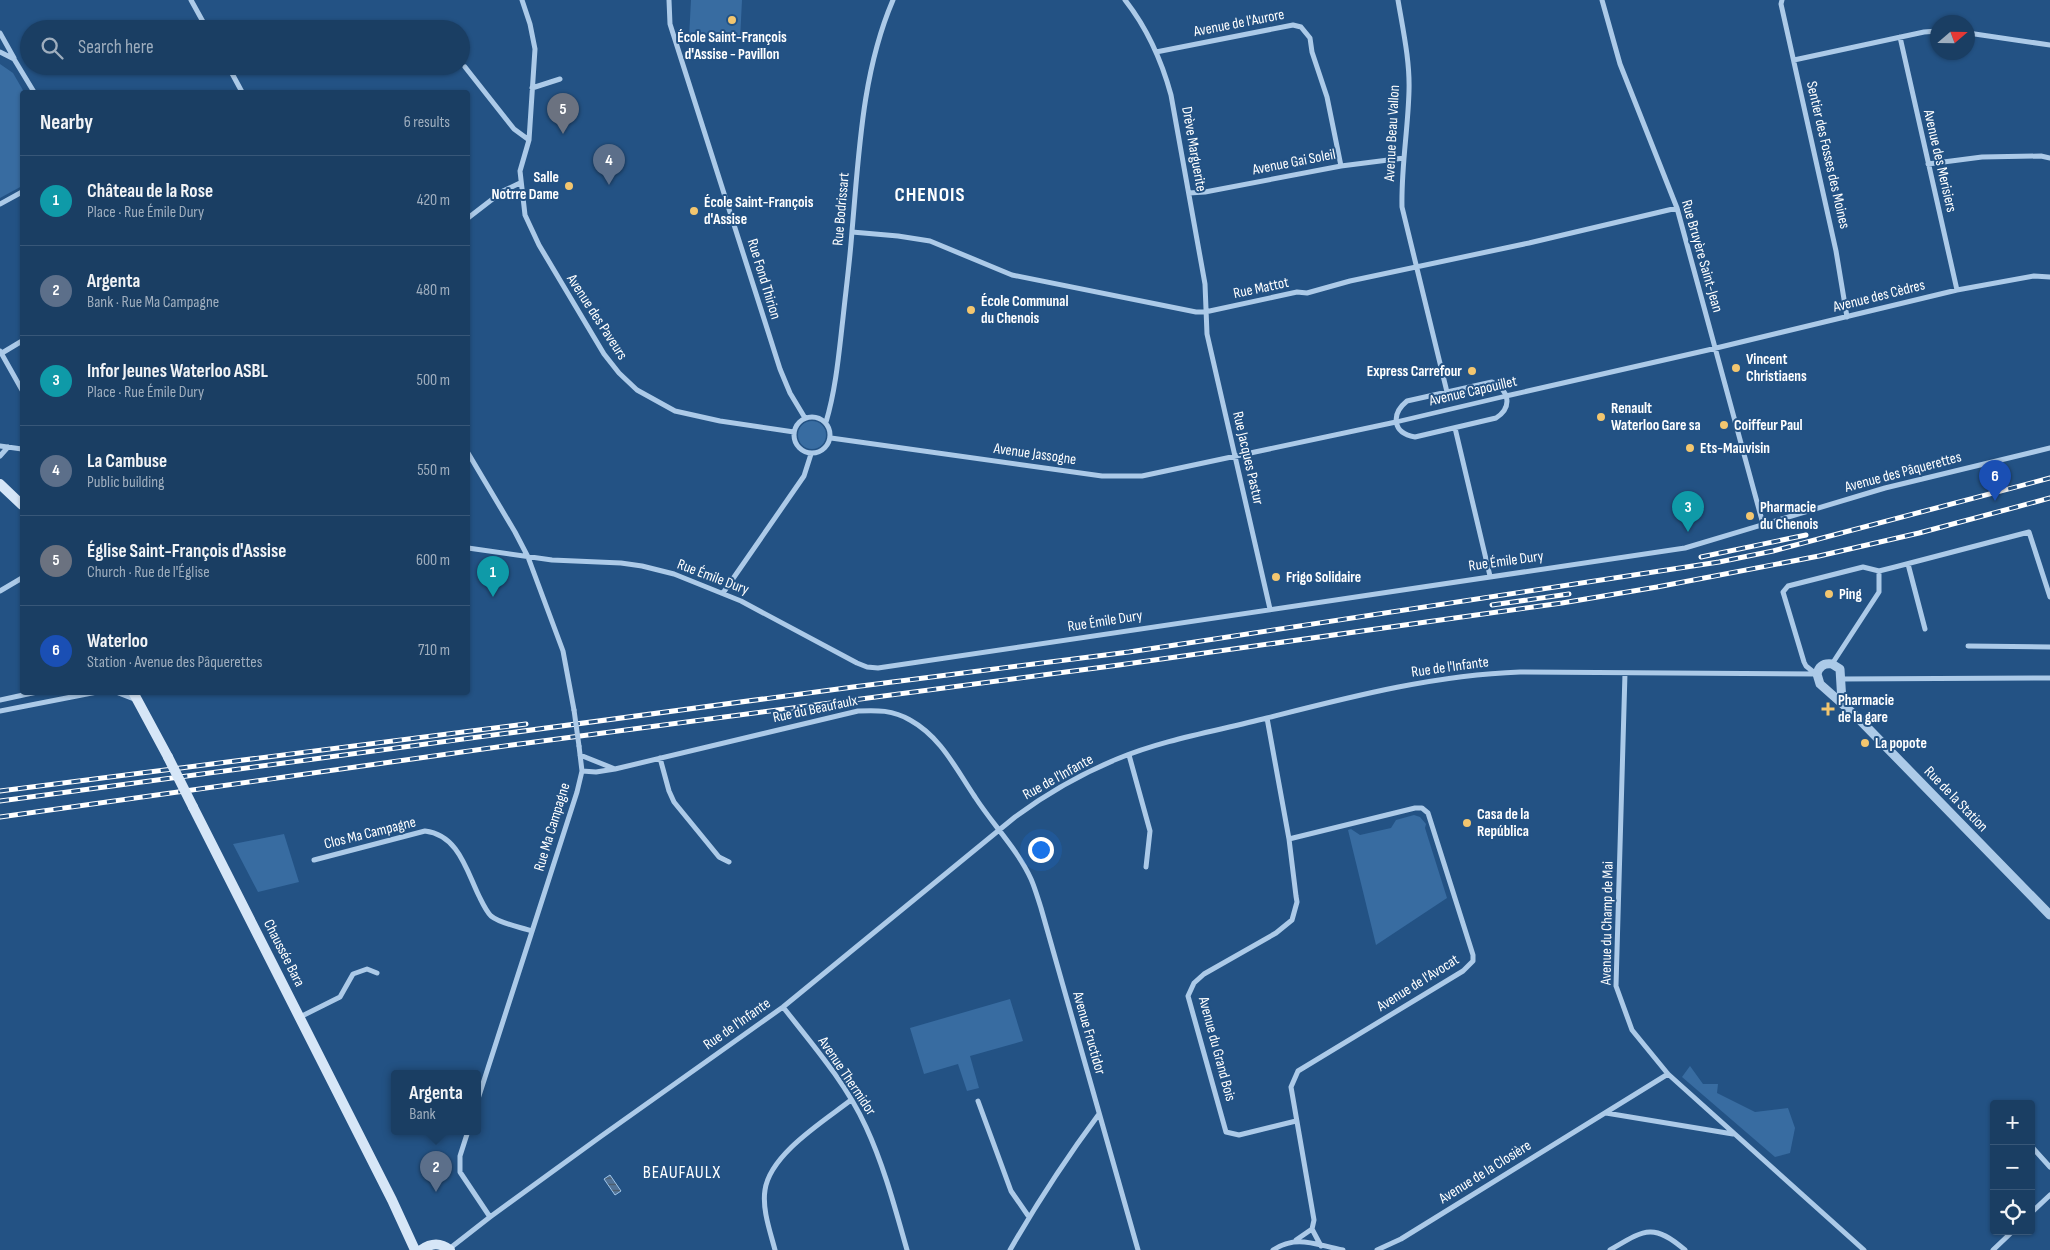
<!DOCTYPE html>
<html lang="en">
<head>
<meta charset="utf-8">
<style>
  body { margin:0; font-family:"Sofia Sans Condensed",sans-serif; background:#27496c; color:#f1f3f6 }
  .controls { position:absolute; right:15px; bottom:15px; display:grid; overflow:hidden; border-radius:5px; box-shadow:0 1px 4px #0004 }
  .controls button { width:45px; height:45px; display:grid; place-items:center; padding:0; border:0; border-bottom:1px solid #385778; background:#1a3e63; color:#f1f3f6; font:25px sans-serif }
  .compass { position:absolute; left:1930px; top:15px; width:45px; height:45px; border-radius:50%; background:#1a3e63; box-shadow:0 1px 4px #0004; rotate:70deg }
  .you { position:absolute; left:1040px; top:849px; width:18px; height:18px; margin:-12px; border:4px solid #fff; border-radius:50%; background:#1a73e8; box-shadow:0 0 0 8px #1a73e833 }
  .badge { display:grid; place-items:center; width:32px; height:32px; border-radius:50%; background:#f3c66f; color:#fff; font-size:16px; font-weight:700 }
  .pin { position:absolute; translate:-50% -41px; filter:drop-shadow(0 1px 2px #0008) }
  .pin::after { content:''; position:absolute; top:26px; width:18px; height:15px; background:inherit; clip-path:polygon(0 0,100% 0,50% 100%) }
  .popup { position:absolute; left:391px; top:1070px; width:90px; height:65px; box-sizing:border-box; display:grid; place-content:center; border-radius:5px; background:#1a3e63; filter:drop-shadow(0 1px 4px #0005); font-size:16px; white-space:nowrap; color:#9faebe }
  .popup b { font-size:19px; color:#f1f3f6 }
  .popup::after { content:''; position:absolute; left:50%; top:100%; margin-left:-10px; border:10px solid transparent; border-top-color:#1a3e63 }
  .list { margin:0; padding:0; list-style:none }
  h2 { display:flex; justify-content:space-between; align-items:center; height:65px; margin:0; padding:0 20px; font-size:21px }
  h2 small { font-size:16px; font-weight:400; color:#9faebe }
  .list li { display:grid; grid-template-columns:32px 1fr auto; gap:15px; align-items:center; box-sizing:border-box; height:90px; padding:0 20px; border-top:1px solid #385778 }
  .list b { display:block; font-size:19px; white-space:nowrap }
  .list p { margin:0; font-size:16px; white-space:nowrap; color:#9faebe }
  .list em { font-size:16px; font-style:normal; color:#9faebe }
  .icon { flex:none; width:28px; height:28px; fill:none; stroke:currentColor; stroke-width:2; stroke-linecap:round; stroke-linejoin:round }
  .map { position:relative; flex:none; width:2050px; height:1250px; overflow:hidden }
  .search { position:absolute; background:#1a3e63; box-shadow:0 1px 4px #0004; left:20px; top:20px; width:450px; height:55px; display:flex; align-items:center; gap:12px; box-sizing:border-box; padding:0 18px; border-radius:28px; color:#9faebe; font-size:19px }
  .panel { position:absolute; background:#1a3e63; box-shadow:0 1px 4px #0004; left:20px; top:90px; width:450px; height:605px; border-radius:5px }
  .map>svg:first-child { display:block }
  .green { fill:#386ca1 }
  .water { fill:url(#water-rules); stroke:#a0c6e9 }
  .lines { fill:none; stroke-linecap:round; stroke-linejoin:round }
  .pedestrian { stroke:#accae8; stroke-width:4.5 }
  .minor { stroke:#accae8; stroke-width:5 }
  .tertiary { stroke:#accae8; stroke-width:9 }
  .secondary { stroke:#d6e6f7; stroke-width:10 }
  .rail-casing { stroke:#fff; stroke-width:5 }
  .rail { stroke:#235284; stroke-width:3; stroke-dasharray:9; stroke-linecap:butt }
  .minor-bridge { stroke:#accae8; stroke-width:5 }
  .secondary-bridge { stroke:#d6e6f7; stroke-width:10 }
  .poi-dot { fill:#f3c66f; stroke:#235284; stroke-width:2 }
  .labels { text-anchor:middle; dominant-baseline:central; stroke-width:4; stroke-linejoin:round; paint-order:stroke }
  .street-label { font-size:15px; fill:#fff; stroke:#235284 }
  .poi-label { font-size:15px; font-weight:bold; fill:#fff; stroke:#235284; text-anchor:start }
  .quarter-label { font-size:18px; letter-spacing:1px; fill:#fff; stroke:#235284 }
  .district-label { font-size:20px; font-weight:bold; letter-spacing:1px; fill:#fff; stroke:#235284 }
</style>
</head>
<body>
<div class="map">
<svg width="2050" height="1250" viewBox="0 0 2050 1250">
  <defs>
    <pattern id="water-rules" width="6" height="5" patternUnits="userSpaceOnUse" patternTransform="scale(1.25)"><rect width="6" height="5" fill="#527397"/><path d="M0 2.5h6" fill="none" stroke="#4e5c6a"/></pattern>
  </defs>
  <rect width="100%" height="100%" fill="#235284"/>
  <path class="green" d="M691,0H742L740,40L689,38Z
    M0,64L13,73L24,92L22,186L0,198Z
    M798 435a14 14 0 1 1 28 0a14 14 0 1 1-28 0Z
    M1414,815L1420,817L1426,824L1425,828L1447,898L1376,945L1348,830L1351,829L1360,835L1391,828L1396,820Z
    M284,834L299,882L258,892L233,844Z
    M1010,999L1023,1041L970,1056L979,1088L967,1091L958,1064L924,1074L910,1028Z
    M1690,1066L1703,1084H1718L1717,1093L1755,1112L1788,1108L1795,1128L1790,1153L1775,1157L1682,1077Z"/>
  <path class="water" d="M610,1175L621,1191L615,1195L604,1179Z"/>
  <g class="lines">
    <path class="pedestrian" d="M1396,422L1506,396"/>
    <path class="minor" d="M191,0L207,29
      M522,0L530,24L535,49L529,140L520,171L525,215L539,245L604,354L619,373L637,390L675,411L720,421L794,432
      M669,0L670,24L780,369L790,393L805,418
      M1125,0C1147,28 1162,62 1171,95L1205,284L1207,334L1270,609
      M1398,0C1403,30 1410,61 1409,91C1408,130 1401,168 1402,207L1447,392
      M1602,0L1620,64L1677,208L1763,524
      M1782,0L1781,4L1836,251L1847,317
      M0,33L14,58
      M1968,33L2050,45
      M1900,37L1957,290
      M0,52L14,59L34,92
      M1156,52L1293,25L1301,27L1310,38L1312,52L1327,97L1341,166
      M1794,60L1924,32L1938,31
      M228,66L242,92
      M465,67L514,129L529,140
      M532,88L560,79
      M1928,164L1982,157L2041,156L2050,158
      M1189,193L1205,192L1341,166L1404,158
      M0,204L22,192
      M468,218L503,191L520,183
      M852,232L898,236L930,241L1012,275L1196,312H1205L1297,292L1307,293L1350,281L1529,243L1677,208
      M0,351L22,390
      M2,353L22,341
      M1492,382C1509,390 1513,407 1496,418L1415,437C1392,433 1391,414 1407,401Z
      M1506,396L1708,350L1957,290L2034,276L2050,277
      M794 435a18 18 0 1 1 36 0a18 18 0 1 1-36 0Z
      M826,422C836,389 839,352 843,318C846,289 850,260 852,231C859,153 862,72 893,0
      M1455,428L1490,576
      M831,438L1102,476H1142L1396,422
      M0,446L22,449
      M468,453L515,532L528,557L563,651L574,710
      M0,456L8,447
      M468,548L552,560L621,563L642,566L674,574L741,601L857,663L867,667L878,668L1685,548L1885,488L2050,448
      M1908,564L1925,629
      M0,591L22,578
      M723,593L804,476L811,454
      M1968,646L2050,647
      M1832,664L1879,592V571
      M1625,673L1616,986L1632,1030L1668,1074L1864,1250
      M1816,674L1806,666L1804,662L1783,592L1788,586L1863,567L1879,571L1895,567L2029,532L2050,597
      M1841,679L2050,678
      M116,692L134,699
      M0,700L37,692
      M0,711L97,692
      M1267,718L1289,839L1296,896L1297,902L1292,920L1276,933L1204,974L1194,983L1188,996L1226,1132L1239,1135L1296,1121
      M580,755L615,769
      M1129,755L1150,831L1146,867
      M660,758L669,791L674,802L719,857L729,862
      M582,771L596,772L615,769L858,711C877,710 893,710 910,720C941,737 956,769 975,797C993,825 1018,850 1031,879C1035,888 1038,899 1041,908L1138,1250
      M1289,839L1415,808H1422L1428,813L1473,955V961L1463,971L1298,1071L1291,1087L1314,1220L1312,1229L1321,1246
      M314,860L425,831C458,835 466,869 479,896C482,902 486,911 491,916C501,924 520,927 532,931
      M783,1007C812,1044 846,1083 866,1127C884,1166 895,1208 907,1250
      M300,1017L340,997L353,974L367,969L377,973
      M978,1101L1011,1191L1029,1217
      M477,1102L577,792L582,771L579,746
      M1606,1113L1733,1134
      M468,1131L460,1156V1172L490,1217
      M2031,1146L2050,1167
      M2031,1213L2050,1195
      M1296,1240L1312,1229
      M449,1249L490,1217L600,1137L783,1007L1015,817C1046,794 1081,774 1117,759C1165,739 1217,731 1267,718C1350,697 1434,675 1520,672L1817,674
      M775,1250C770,1231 762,1209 765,1190C770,1154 824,1121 851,1100
      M1010,1250C1037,1203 1067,1157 1099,1114
      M1273,1250C1297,1234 1316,1245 1343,1250
      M1377,1250L1401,1239L1668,1074
      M1610,1250C1644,1230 1653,1222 1685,1250
      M1993,1250L2013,1231"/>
    <path class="tertiary" d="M1842,702L1840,669L1832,664C1824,663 1819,666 1817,674L1820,684L1856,716L2050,915"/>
    <path class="secondary" d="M0,484L22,505
      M133,692L168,757
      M193,807L392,1200L415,1250
      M421,1250C431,1243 440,1242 450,1250"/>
    <defs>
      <path id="rail" d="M1701,557L1806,535
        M1492,605L1569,594
        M0,791L526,724
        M0,801L853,687L1129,652L1719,562L1773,551L2050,478
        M0,817L512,745L1119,665L1562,603L1657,587L1819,556L1919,533L2050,498"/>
    </defs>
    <use href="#rail" class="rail-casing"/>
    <use href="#rail" class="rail"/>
    <path class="minor-bridge" d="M574,710L579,746"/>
    <path class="secondary-bridge" d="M168,757L193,807"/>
  </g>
  <g class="poi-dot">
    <circle cx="732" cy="20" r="5"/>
    <circle cx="569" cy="186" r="5"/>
    <circle cx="694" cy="211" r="5"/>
    <circle cx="971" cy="310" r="5"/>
    <circle cx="1736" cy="368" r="5"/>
    <circle cx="1472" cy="371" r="5"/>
    <circle cx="1601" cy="417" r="5"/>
    <circle cx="1724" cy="425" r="5"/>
    <circle cx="1690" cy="448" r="5"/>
    <circle cx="1750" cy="516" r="5"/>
    <circle cx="1276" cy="577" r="5"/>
    <circle cx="1829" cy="594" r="5"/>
    <path d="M1825.5 701.5h5v5h5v5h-5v5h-5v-5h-5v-5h5z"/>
    <circle cx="1865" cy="743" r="5"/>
    <circle cx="1467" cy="823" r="5"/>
  </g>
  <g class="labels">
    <g class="street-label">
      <text transform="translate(1239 23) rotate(-11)">Avenue de l'Aurore</text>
      <text transform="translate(1392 133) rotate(-87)">Avenue Beau Vallon</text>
      <text transform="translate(1194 149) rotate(80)">Drève Marguerite</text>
      <text transform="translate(1828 155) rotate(77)">Sentier des Fosses des Moines</text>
      <text transform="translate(1940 161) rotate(77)">Avenue des Merisiers</text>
      <text transform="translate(1294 162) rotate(-11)">Avenue Gai Soleil</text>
      <text transform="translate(841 209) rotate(-85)">Rue Bodrissart</text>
      <text transform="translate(1702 256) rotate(74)">Rue Bruyère Saint-Jean</text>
      <text transform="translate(764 279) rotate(73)">Rue Fond Thirion</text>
      <text transform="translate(1261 288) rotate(-12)">Rue Mattot</text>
      <text transform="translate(1879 296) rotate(-14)">Avenue des Cèdres</text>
      <text transform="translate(597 317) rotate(57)">Avenue des Paveurs</text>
      <text transform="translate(1473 391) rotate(-13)">Avenue Capouillet</text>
      <text transform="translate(1035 454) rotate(8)">Avenue Jassogne</text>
      <text transform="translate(1248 458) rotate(77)">Rue Jacques Pastur</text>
      <text transform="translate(1903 472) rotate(-15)">Avenue des Pâquerettes</text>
      <text transform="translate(1506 561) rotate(-8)">Rue Émile Dury</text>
      <text transform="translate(713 577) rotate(21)">Rue Émile Dury</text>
      <text transform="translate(1105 621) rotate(-9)">Rue Émile Dury</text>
      <text transform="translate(1450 667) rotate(-8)">Rue de l'Infante</text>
      <text transform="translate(815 709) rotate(-12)">Rue du Beaufaulx</text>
      <text transform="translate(1058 777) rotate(-29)">Rue de l'Infante</text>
      <text transform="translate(1956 799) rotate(46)">Rue de la Station</text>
      <text transform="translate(552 827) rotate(-73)">Rue Ma Campagne</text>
      <text transform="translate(370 833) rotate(-14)">Clos Ma Campagne</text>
      <text transform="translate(1607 923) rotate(-89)">Avenue du Champ de Mai</text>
      <text transform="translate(284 953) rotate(63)">Chaussée Bara</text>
      <text transform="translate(1418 983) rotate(-32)">Avenue de l'Avocat</text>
      <text transform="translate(737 1024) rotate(-35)">Rue de l'Infante</text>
      <text transform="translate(1089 1033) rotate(74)">Avenue Fructidor</text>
      <text transform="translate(1217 1049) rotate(75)">Avenue du Grand Bois</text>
      <text transform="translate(847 1076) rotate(56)">Avenue Thermidor</text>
      <text transform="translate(1485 1172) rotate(-32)">Avenue de la Closière</text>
    </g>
    <g class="poi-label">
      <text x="732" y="37" text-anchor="middle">École Saint-François<tspan x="732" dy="17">d'Assise - Pavillon</tspan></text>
      <text x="559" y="177" text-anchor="end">Salle<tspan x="559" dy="17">Notrre Dame</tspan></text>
      <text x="704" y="202">École Saint-François<tspan x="704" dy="17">d'Assise</tspan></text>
      <text x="981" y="301">École Communal<tspan x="981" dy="17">du Chenois</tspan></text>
      <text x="1746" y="359">Vincent<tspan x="1746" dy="17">Christiaens</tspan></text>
      <text x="1462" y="371" text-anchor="end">Express Carrefour</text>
      <text x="1611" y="408">Renault<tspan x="1611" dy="17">Waterloo Gare sa</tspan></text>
      <text x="1734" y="425">Coiffeur Paul</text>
      <text x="1700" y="448">Ets-Mauvisin</text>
      <text x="1760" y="507">Pharmacie<tspan x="1760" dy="17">du Chenois</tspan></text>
      <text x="1286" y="577">Frigo Solidaire</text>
      <text x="1839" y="594">Ping</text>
      <text x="1838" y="700">Pharmacie<tspan x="1838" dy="17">de la gare</tspan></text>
      <text x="1875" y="743">La popote</text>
      <text x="1477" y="814">Casa de la<tspan x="1477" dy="17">República</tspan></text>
    </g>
    <g class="quarter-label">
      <text x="682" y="1172">BEAUFAULX</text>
    </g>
    <g class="district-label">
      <text x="930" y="195">CHENOIS</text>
    </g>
  </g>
</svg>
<div class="controls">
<button>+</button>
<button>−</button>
<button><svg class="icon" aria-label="locate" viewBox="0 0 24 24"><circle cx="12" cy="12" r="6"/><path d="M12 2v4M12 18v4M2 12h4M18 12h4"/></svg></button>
</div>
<svg class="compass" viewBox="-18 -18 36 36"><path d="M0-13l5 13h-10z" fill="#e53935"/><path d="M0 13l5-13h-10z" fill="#9faebe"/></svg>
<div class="you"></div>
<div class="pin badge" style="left:493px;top:597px;background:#0f9aa8">1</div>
<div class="pin badge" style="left:436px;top:1192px;background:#5c6f8a">2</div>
<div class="popup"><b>Argenta</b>Bank</div>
<div class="pin badge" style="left:1688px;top:532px;background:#0f9aa8">3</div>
<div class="pin badge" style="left:609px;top:185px;background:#5c6f8a">4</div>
<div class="pin badge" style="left:563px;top:134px;background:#6b7280">5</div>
<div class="pin badge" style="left:1995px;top:501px;background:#1a4fb4">6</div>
<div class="search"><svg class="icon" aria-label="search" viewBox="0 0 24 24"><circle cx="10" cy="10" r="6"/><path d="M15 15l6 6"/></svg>Search here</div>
<section class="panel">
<h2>Nearby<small>6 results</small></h2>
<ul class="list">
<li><span class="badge" style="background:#0f9aa8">1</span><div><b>Château de la Rose</b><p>Place · Rue Émile Dury</p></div><em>420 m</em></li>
<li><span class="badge" style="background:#5c6f8a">2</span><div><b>Argenta</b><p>Bank · Rue Ma Campagne</p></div><em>480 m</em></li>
<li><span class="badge" style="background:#0f9aa8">3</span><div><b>Infor Jeunes Waterloo ASBL</b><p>Place · Rue Émile Dury</p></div><em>500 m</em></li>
<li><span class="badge" style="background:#5c6f8a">4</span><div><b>La Cambuse</b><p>Public building</p></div><em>550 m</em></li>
<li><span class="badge" style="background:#6b7280">5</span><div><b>Église Saint-François d'Assise</b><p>Church · Rue de l'Église</p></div><em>600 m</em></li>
<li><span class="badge" style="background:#1a4fb4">6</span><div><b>Waterloo</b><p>Station · Avenue des Pâquerettes</p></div><em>710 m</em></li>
</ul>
</section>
</div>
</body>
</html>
